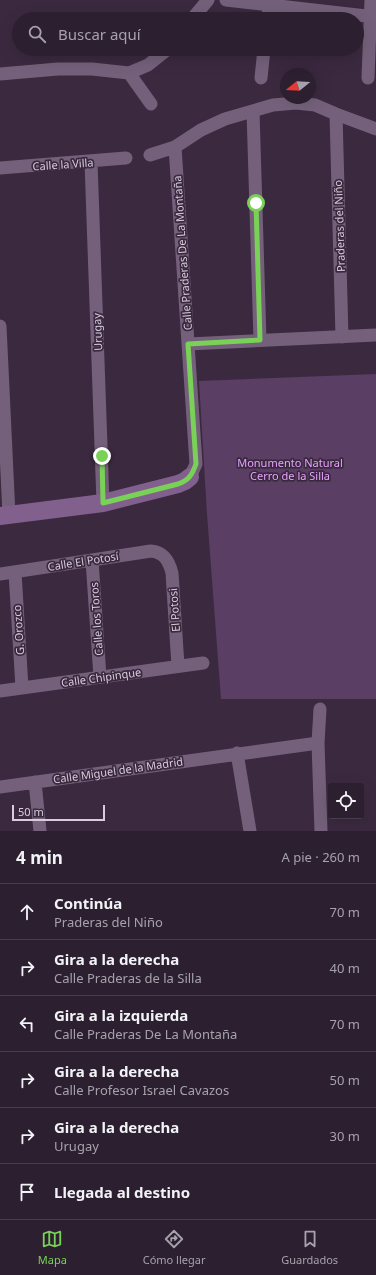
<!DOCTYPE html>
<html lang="es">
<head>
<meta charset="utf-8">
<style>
  body { margin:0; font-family:"Noto Sans",sans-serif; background:#382c3c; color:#f1f3f6 }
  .controls { position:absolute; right:12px; bottom:12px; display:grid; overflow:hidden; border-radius:4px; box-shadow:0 4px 16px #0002 }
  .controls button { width:36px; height:36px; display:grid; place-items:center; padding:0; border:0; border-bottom:1px solid #483d4c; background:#2c1f30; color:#f1f3f6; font:20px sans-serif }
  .compass { position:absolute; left:280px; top:68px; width:36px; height:36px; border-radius:50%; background:#2c1f30; box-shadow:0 4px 16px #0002; rotate:252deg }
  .scale { position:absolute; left:12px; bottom:10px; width:93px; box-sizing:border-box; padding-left:4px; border:2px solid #d8cddc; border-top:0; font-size:11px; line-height:14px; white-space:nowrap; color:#d8cddc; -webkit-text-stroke:3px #3b2940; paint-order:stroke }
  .stop { position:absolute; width:12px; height:12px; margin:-9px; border:3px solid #79d157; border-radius:50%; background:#fff }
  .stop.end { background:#79d157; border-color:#fff; box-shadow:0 1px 4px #0008 }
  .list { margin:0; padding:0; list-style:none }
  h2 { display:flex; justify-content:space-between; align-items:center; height:52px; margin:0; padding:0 16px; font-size:17px }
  h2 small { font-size:13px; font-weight:400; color:#a6a2ab }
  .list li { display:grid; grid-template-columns:26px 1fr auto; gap:12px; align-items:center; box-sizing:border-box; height:56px; padding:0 16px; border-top:1px solid #483d4c }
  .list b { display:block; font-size:15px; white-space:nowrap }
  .list p { margin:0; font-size:13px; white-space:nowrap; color:#a6a2ab }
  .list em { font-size:13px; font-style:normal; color:#a6a2ab }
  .icon { flex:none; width:22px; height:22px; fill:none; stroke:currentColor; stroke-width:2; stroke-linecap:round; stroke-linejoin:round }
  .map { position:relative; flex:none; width:376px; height:831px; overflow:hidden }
  .search { position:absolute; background:#2c1f30; box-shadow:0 4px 16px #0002; left:12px; right:12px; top:12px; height:44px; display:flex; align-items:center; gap:10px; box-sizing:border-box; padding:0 14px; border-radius:22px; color:#a6a2ab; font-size:15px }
  .sheet { height:388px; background:#2c1f30 }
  nav { display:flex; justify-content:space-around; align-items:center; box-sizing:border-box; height:56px; border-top:1px solid #483d4c; background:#2c1f30; font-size:11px; color:#a6a2ab }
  nav a { display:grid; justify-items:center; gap:2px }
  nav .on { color:#79d157 }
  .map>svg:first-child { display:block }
  .green { fill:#5a3e63 }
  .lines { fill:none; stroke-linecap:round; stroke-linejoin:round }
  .street { stroke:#74607a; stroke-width:13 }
  .secondary { stroke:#82608d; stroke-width:18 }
  .route { stroke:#79d157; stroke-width:5 }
  .labels { text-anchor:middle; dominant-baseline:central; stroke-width:3.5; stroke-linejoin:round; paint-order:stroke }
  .street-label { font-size:11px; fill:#d8cddc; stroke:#3b2940 }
  .park-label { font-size:11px; fill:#e6a2fc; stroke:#3b2940 }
</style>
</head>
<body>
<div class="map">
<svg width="376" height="831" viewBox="0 0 376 831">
  <rect width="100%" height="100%" fill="#3b2940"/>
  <path class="green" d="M376,374V699H221L207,514L199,381Z"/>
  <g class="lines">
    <path class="street" d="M226,0L376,17
      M192,19L208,0
      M268,19L269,6
      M0,74L58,69H92L129,73
      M261,78L264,49
      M368,78L371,0
      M151,104L129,73L148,65L168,49
      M253,111L260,340
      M336,114L342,337
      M175,147L196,464L190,477
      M150,155L175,147L201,130L225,119L273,105L296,103L315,105L336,114L376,129
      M91,162L103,503
      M0,168L126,158
      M0,326L9,515
      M188,344L376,335
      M92,560L100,677
      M15,572L22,688
      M0,574L151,551C164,552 169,561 172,573L178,666
      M0,691L203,663
      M320,709L318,743L321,831
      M237,753L250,831
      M35,782L40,831
      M0,787L318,743"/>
    <path class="secondary" d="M0,516L103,503L178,484L185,481L190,477"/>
  </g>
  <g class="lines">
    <path class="route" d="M102,456L103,503L178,484C189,480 192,475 196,464L188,344L260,340L256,203"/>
  </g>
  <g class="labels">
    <g class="street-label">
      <text transform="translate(63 164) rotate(-4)">Calle la Villa</text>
      <text transform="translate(339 226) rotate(-92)">Praderas del Niño</text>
      <text transform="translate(182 253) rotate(-94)">Calle Praderas De La Montaña</text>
      <text transform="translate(97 332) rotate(-92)">Urugay</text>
      <text transform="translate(83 561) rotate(-9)">Calle El Potosí</text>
      <text transform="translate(174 610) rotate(-94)">El Potosi</text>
      <text transform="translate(96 619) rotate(-94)">Calle los Toros</text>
      <text transform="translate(18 630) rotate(-94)">G. Orozco</text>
      <text transform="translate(101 677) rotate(-8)">Calle Chipinque</text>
      <text transform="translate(118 770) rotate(-8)">Calle Miguel de la Madrid</text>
    </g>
    <g class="park-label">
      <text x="290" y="462">Monumento Natural<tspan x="290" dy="13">Cerro de la Silla</tspan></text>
    </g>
  </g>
</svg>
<div class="controls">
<button><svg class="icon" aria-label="locate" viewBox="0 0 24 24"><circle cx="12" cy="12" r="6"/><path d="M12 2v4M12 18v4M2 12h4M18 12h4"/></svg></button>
</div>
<svg class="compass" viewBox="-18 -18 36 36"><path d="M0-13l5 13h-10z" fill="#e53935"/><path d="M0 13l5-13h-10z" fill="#a6a2ab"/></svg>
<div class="scale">50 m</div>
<div class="stop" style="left:256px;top:203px"></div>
<div class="stop end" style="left:102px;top:456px"></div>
<div class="search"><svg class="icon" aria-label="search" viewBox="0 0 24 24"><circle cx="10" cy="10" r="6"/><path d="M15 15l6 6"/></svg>Buscar aquí</div>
</div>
<section class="sheet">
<h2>4 min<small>A pie · 260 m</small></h2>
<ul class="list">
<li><svg class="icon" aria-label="ahead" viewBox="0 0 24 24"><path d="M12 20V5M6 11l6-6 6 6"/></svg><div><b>Continúa</b><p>Praderas del Niño</p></div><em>70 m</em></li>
<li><svg class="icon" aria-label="right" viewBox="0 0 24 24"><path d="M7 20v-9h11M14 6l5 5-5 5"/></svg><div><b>Gira a la derecha</b><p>Calle Praderas de la Silla</p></div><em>40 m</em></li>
<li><svg class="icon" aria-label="left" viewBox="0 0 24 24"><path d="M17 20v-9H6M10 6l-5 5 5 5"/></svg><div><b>Gira a la izquierda</b><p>Calle Praderas De La Montaña</p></div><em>70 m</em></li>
<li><svg class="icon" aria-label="right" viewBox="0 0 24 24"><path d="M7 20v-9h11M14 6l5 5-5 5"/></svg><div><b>Gira a la derecha</b><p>Calle Profesor Israel Cavazos</p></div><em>50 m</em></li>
<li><svg class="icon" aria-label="right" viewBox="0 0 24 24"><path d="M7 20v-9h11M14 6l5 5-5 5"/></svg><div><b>Gira a la derecha</b><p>Urugay</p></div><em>30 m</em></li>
<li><svg class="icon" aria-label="arrive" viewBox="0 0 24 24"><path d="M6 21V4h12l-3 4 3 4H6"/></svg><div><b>Llegada al destino</b></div></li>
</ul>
</section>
<nav>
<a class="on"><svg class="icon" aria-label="map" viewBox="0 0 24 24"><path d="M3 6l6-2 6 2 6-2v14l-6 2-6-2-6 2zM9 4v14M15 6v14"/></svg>Mapa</a>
<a><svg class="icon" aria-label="directions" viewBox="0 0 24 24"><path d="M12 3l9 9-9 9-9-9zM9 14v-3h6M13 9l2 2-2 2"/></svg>Cómo llegar</a>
<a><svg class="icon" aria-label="saved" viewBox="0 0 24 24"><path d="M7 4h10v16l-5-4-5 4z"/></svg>Guardados</a>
</nav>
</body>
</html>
